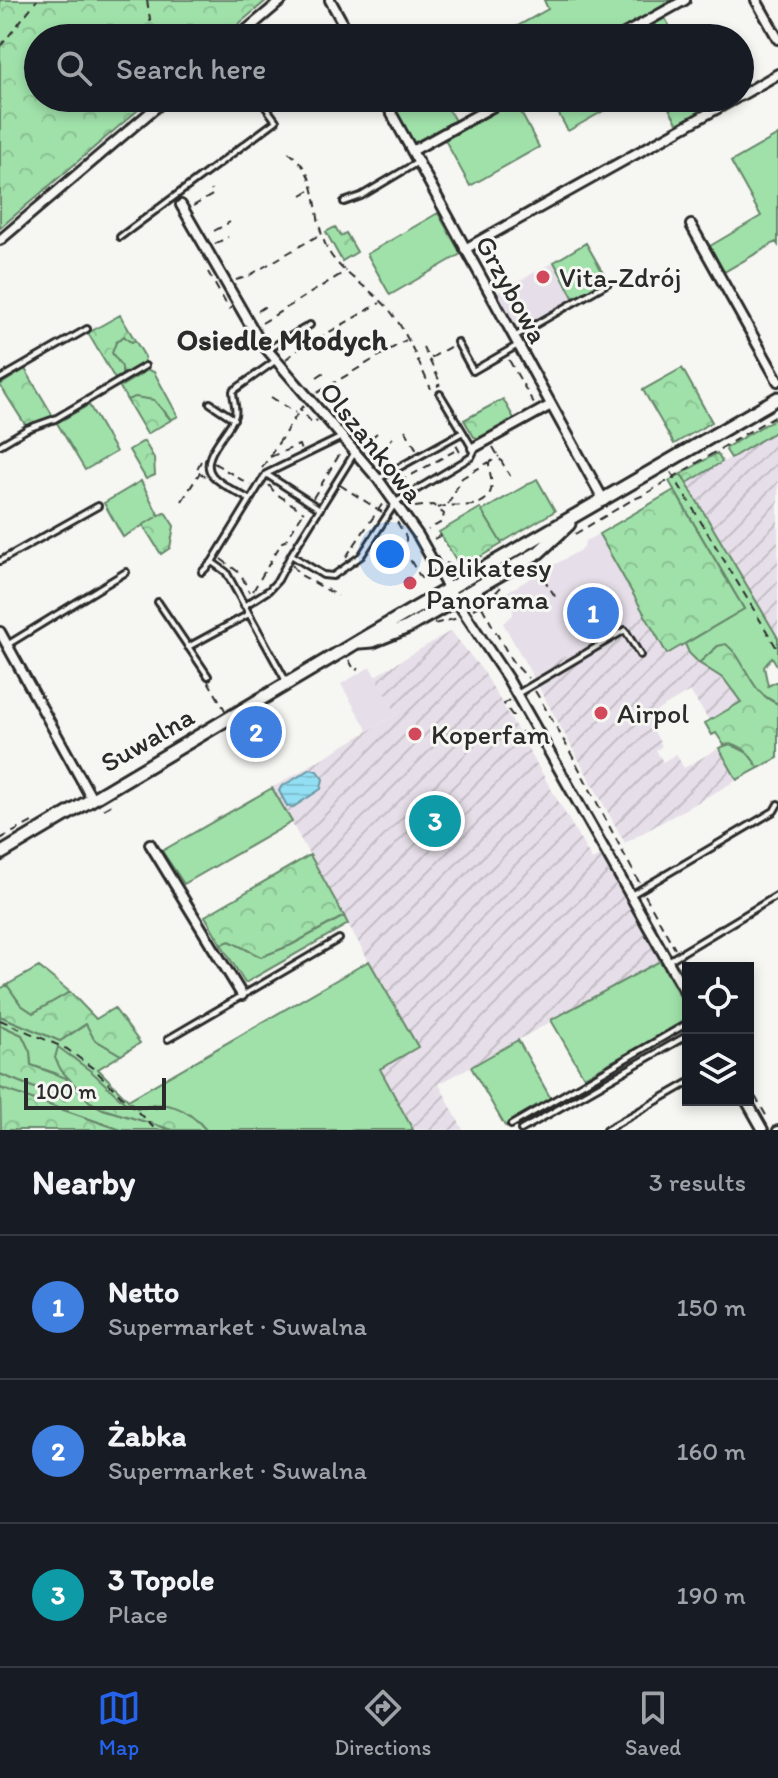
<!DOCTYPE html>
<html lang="en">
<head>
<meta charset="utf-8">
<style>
  body { margin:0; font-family:Itim,sans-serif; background:#20242c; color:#f1f3f6 }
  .controls { position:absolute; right:24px; bottom:24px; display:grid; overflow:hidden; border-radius:0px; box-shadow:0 4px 12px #0003 }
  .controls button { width:72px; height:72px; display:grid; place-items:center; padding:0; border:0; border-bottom:2px solid #363941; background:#171b24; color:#f1f3f6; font:40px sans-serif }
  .scale { position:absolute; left:24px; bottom:20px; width:142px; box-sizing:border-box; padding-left:8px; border:4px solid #2b2b2b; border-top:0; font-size:22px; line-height:28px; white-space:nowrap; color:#2b2b2b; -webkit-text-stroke:6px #f6f6f2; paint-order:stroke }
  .you { position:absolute; left:390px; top:554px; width:28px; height:28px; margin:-20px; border:6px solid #fff; border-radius:50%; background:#1a73e8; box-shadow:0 0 0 12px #1a73e833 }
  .badge { display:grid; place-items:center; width:52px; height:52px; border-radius:50%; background:#2563eb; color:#fff; font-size:26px; font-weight:700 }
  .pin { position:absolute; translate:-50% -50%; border:4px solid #fff; box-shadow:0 2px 8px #0006 }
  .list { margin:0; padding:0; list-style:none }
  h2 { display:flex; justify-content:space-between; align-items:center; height:104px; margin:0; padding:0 32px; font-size:34px }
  h2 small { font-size:26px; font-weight:400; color:#9ea1a6 }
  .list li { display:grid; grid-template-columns:52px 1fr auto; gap:24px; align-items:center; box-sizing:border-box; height:144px; padding:0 32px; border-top:2px solid #363941 }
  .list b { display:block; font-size:30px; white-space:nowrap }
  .list p { margin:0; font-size:26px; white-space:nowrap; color:#9ea1a6 }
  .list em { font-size:26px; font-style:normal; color:#9ea1a6 }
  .icon { flex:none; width:44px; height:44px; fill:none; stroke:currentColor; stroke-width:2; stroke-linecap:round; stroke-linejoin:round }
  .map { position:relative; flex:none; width:778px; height:1130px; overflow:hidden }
  .search { position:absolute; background:#171b24; box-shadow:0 4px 12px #0003; left:24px; right:24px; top:24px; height:88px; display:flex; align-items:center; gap:20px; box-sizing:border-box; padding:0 28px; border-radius:44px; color:#9ea1a6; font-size:30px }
  .sheet { height:536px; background:#171b24 }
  nav { display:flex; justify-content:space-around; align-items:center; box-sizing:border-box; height:112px; border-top:2px solid #363941; background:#171b24; font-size:22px; color:#9ea1a6 }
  nav a { display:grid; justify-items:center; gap:4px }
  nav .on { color:#2563eb }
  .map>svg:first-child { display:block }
  .built { fill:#e6dee8 }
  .industrial { fill:url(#industrial-furrows) }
  .green { fill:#a0e1aa; stroke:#66866a; stroke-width:2 }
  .forest { fill:url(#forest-crowns); stroke:#66866a; stroke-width:2 }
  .water { fill:url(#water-rules); stroke:#6996a2; stroke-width:2 }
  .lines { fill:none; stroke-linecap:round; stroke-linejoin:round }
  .service-casing { stroke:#2b2b2b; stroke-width:10 }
  .minor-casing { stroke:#2b2b2b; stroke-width:14 }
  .tertiary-casing { stroke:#2b2b2b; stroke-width:17 }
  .path { stroke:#2b2b2b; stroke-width:2; stroke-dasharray:8 6; stroke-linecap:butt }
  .service { stroke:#f6f6f2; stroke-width:4 }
  .minor { stroke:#f6f6f2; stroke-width:8 }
  .tertiary { stroke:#f6f6f2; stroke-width:11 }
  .poi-dot { fill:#d1495b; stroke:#f6f6f2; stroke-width:3 }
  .labels { text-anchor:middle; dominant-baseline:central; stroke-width:6; stroke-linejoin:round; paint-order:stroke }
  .poi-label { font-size:28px; fill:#2b2b2b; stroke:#f6f6f2; text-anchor:start }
  .street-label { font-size:28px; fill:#2b2b2b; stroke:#f6f6f2 }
  .neighbourhood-label { font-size:30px; font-weight:bold; fill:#2b2b2b; stroke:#f6f6f2 }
</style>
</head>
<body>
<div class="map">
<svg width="778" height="1130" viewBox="0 0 778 1130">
  <defs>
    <pattern id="industrial-furrows" width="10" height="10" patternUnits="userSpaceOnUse" patternTransform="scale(2)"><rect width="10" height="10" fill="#e6dee8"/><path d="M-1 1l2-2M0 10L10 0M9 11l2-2" fill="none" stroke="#c5bfc7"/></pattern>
    <pattern id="forest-crowns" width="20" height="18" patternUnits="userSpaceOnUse" patternTransform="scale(2)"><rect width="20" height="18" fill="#a0e1aa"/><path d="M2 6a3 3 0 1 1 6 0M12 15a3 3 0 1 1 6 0" fill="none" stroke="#8ac192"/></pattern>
    <pattern id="water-rules" width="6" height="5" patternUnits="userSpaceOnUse" patternTransform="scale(2)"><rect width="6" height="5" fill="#92def2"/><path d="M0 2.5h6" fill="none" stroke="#7ebfd0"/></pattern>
  </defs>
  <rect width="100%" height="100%" fill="#f6f6f2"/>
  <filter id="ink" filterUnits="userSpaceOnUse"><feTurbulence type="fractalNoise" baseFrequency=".0125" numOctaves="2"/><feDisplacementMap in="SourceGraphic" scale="16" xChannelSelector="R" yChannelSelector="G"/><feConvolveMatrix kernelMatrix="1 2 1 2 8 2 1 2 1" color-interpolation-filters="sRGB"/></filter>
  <g filter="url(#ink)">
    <path class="built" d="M554,262L574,299L518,330L501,298L495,294Z
      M599,534L643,611L532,675L503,623L513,615V608L505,593L584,548L585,541Z
      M370,667L397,714L368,731L341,684Z"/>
    <path class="industrial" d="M778,430V638L687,483Z
      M643,611L667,654L685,644L689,653L699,663L724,679L741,702L709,720L690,691L655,712L661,722L652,728L662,746L656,750L663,762L676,754L684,768L719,748L737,780L625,843L532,675Z
      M451,631L485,674L592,860L600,856L660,961L439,1084L463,1130H413L379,1068L417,1047L272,788L397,714L375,676Z"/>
    <path class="green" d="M544,0H677L607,38H496L548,9Z
      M665,18L676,38H631L630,37Z
      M392,98H442L455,121L414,145L390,99Z
      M550,98H619L621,101L568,131Z
      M663,98H709L714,106L679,126Z
      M515,101L539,147L470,186L445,140Z
      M778,135V245L776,242L724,272L710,246L761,216L731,162Z
      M438,213L461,254L390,295L367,254Z
      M586,243L607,280L574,299L554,262Z
      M124,336L132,342H136L145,357L144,363L122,375L123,371L112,353L116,342Z
      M148,370L154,372L178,416L171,420C161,405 146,393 127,400L120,387Z
      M89,405L116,452L85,470L57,423Z
      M681,474L778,638V667L772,657L764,667L768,686L778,681V704L758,692L736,654L718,646L699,663L689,653L685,644L744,609L669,481Z
      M537,479L555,511L501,543L482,511Z
      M141,481L159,516L123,537L104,503Z
      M730,744L748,753L759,768L737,780L719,748Z
      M272,788L292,822L184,884L162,851Z
      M344,916L348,924L245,983L221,944L230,941L261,957L291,945Z
      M369,961L418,1047L380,1069L413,1130H206L198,1121L153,1104L138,1110L125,1103L70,1055L61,1069L89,1101L103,1109L173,1130H121L0,1088V1074L65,1100L58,1074L31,1065L30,1052L22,1035L0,1025V1016L60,1041L87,1024L94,1039L121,1055L98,1069L128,1100Z
      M660,961L688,1011V1020L584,1077L551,1020Z
      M39,967L70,992L33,1013L21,1005L7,985Z
      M518,1040L551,1099L505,1126L471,1067Z"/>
    <path class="forest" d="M0,0H267L222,38H38V98H152L0,228Z
      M335,227L341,236L346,233L357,252L342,261L326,232Z
      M120,315L136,342L129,341L124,336L116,342L112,353L122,367V375L115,379L88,333Z
      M682,368L712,422L674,444L643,390Z
      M25,369L53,416L26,426L0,385Z
      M135,397L154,400L171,420L147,434L127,400Z
      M503,399L515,420L481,439L474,437L464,420Z
      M778,417V430L731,458L726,450L727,447Z
      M144,441L154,458L155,475L146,479L129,450Z
      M717,453L722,462L687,483L681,474Z
      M674,490L744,609L667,654L599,534Z
      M480,508L502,544L461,568L439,532Z
      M165,512L174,526L170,548L161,554L143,525Z
      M726,644C749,663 747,691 778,704V758L759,768C749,755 742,741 724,745L716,733L712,735L705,723L741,702L724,679L699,663L718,646Z
      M310,855L344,916L291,945L261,957L230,941L221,944L205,916Z
      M7,985L21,1005L33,1013L70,992L96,1019L114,1008L140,1043L121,1055L94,1039L86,1024L60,1041L0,1016V989Z
      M0,1025L22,1035L30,1052L31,1065L66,1078L71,1094L69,1098L65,1100L0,1074Z
      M58,1047L92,1072L125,1103H131L138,1109C166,1098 187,1108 206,1130H173L103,1109L89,1101L61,1070L55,1058Z
      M0,1088L121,1130H1Z"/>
    <path class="water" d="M311,769L317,771L323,779L321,789L292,808L287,806L279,791L281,787Z"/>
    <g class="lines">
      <defs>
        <path id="service" d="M344,202L361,196L418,162
          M120,237L276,121L259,98
          M514,337L608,283
          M457,342L473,371L518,345
          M269,349L310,325
          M0,379L87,329
          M440,394L463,432
          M210,403L234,419
          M0,445L27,429L55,419L145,366
          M266,474L320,509
          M250,500C239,493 222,486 213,476C197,458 230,432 235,415C237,407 233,400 233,391L275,361
          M291,555L323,575L333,576L361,556L396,502L471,457L474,451L463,432L378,479
          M0,561L98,506
          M212,562L226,572L286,681
          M202,572L212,562L266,474L342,437
          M158,602L208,676
          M244,606L269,590L278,580L291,555L355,452
          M7,645L126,572
          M188,647L249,614
          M517,694L625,630L640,655
          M631,895L774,811L778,804
          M668,961L778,895
          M168,1039L339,939
          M511,1125L688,1023
          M521,1130L688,1035
          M606,1130L688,1083
          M776,1130L778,1129"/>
        <path id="minor" d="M330,0L351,38
          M756,0L778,39
          M237,38L282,0
          M617,38L685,0
          M740,96L778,74
          M383,98L604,501
          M412,151L508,98
          M181,205L259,340L378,479L418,535L448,588L508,679L688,997
          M691,225L778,381
          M0,240L167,98
          M465,249L736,98
          M473,448L551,405
          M0,632L92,799
          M150,844L242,995
          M746,1100L763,1130"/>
        <path id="tertiary" d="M360,642L373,641L408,627L539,552L569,524
          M0,854L369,635L778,398"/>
      </defs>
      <use href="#service" class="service-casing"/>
      <use href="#minor" class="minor-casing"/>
      <use href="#tertiary" class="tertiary-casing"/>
      <path class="path" d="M147,0L153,38
        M0,47L37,0
        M288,152C322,175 311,213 326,246C338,274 373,288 391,312C408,334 419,364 431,389
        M302,195L314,188
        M193,206L214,194L211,190
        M214,231L230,222
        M215,244L228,237
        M208,272L229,309L232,307
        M250,275L321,234
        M236,280L250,276
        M258,311L269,304
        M262,323L346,271
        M305,346L380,303
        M423,347L441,384L437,386
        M431,358L453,345
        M286,359L303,346
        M509,360L534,404
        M317,377L326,371
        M317,393L406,340
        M271,397L296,413
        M304,406L300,409L313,424L317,420
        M405,430L417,450
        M390,440L393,438
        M456,445L462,456
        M362,446L377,433
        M493,447L510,476
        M270,457L299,445L301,451
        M201,461L196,471L205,476
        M214,463L250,485
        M262,468L300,410
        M671,472L778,650
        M397,478L405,489
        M399,482L458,449
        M269,485L275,493L304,512
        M340,485L382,512
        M313,498L341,452
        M182,501L199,474
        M448,504L462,478L489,462
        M415,507L433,505L444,514L442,522L428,530
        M438,508C453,501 484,514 491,490C493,482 489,472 489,463L499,456
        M397,522L406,537V553L421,578L430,572
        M575,534L632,500L644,495L778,414
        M434,539L441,535
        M346,557L383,503
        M221,559L241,574L249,592
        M446,563L462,570
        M292,565L299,574L338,596
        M536,566L556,598
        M253,591L282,542L285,541L305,510
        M482,607L512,661L528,678
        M473,609L487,602L502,586
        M434,624L458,618
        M349,660L355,671L359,668
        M208,681L225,710
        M535,691C573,753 604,818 639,882
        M509,700L504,704L512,715H517
        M524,738L521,733L525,729
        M104,809L111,805
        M0,839L34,821
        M645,895L675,949
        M682,962L688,973
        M0,1020L67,1049L94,1069L156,1130
        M748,1084L767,1117"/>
      <use href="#service" class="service"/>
      <use href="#minor" class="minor"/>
      <use href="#tertiary" class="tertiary"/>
    </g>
  </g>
  <g class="poi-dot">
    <circle cx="543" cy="277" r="8"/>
    <circle cx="410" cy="583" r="8"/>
    <circle cx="601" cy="713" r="8"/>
    <circle cx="415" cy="734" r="8"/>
  </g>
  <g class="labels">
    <g class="poi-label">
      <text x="559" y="277">Vita-Zdrój</text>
      <text x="426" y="567">Delikatesy<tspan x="426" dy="32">Panorama</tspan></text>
      <text x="617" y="713">Airpol</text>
      <text x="431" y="734">Koperfam</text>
    </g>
    <g class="street-label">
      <text transform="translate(512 289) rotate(61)">Grzybowa</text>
      <text transform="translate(372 442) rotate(51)">Olszankowa</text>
      <text transform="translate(147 739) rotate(-30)">Suwalna</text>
    </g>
    <g class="neighbourhood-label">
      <text x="282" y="339">Osiedle Młodych</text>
    </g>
  </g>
</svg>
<div class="controls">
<button><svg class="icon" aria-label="locate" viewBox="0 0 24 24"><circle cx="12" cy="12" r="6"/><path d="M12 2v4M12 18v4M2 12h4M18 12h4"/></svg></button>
<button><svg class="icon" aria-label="layers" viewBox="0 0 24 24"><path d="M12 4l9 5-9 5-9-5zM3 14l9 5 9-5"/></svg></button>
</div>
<div class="scale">100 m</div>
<div class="you"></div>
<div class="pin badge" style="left:593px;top:613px;background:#3f7fe0">1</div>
<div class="pin badge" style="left:256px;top:732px;background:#3f7fe0">2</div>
<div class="pin badge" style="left:435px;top:821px;background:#0f9aa8">3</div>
<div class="search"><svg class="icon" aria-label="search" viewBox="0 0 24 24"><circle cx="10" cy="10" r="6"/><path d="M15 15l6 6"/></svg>Search here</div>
</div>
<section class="sheet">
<h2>Nearby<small>3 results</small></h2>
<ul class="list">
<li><span class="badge" style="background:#3f7fe0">1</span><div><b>Netto</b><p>Supermarket · Suwalna</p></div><em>150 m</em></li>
<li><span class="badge" style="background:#3f7fe0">2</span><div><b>Żabka</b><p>Supermarket · Suwalna</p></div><em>160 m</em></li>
<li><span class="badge" style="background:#0f9aa8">3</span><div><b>3 Topole</b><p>Place</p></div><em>190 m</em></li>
</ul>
</section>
<nav>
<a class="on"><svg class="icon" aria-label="map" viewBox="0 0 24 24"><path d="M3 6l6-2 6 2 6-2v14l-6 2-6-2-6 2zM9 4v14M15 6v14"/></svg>Map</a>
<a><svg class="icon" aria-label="directions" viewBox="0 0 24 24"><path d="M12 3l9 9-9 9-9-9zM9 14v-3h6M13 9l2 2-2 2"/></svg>Directions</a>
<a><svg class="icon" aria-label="saved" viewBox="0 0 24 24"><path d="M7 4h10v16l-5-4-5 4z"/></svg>Saved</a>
</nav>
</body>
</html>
